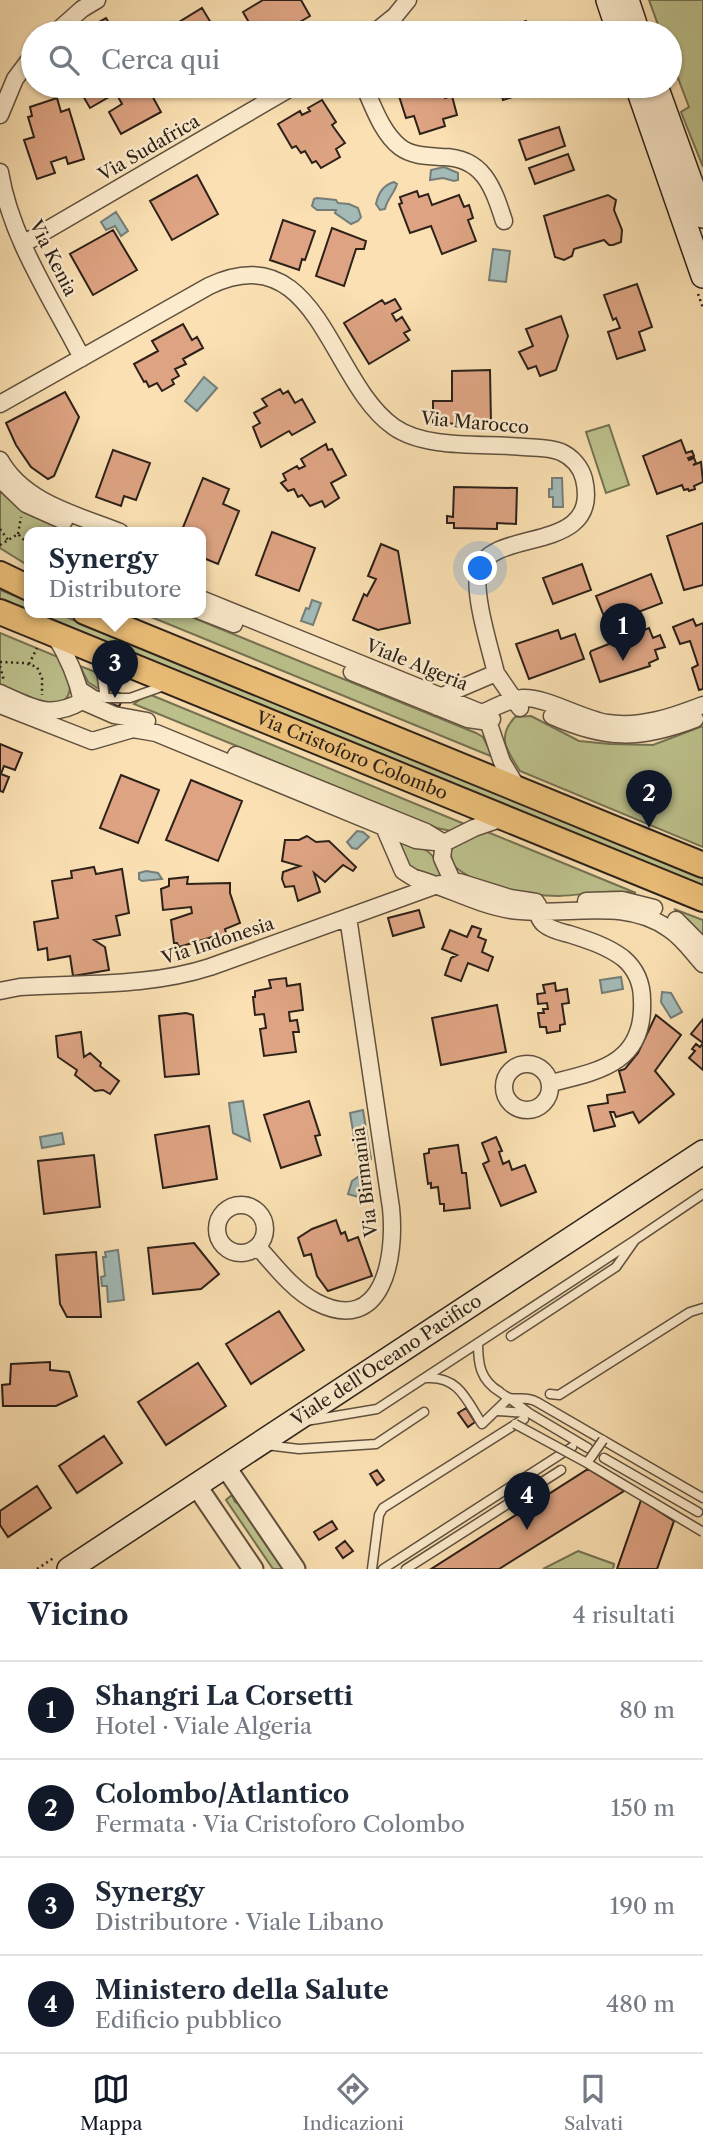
<!DOCTYPE html>
<html lang="it">
<head>
<meta charset="utf-8">
<style>
  body { margin:0; font-family:"Libre Caslon Text",serif; background:#f6f6f7; color:#1f2937 }
  .you { position:absolute; left:481px; top:569px; width:24px; height:24px; margin:-18px; border:5px solid #fff; border-radius:50%; background:#1a73e8; box-shadow:0 0 0 10px #1a73e833 }
  .badge { display:grid; place-items:center; width:46px; height:46px; border-radius:50%; background:#111827; color:#fff; font-size:23px; font-weight:700 }
  .pin { position:absolute; translate:-50% -58px; filter:drop-shadow(0 2px 4px #0008) }
  .pin::after { content:''; position:absolute; top:37px; width:24px; height:21px; background:inherit; clip-path:polygon(0 0,100% 0,50% 100%) }
  .popup { position:absolute; left:24px; top:527px; width:182px; height:91px; box-sizing:border-box; display:grid; place-content:center; border-radius:14px; background:#fff; filter:drop-shadow(0 2px 5px #0005); font-size:23px; white-space:nowrap; color:#747a83 }
  .popup b { font-size:26px; color:#1f2937 }
  .popup::after { content:''; position:absolute; left:50%; top:100%; margin-left:-14px; border:14px solid transparent; border-top-color:#fff }
  .list { margin:0; padding:0; list-style:none }
  h2 { display:flex; justify-content:space-between; align-items:center; height:91px; margin:0; padding:0 28px; font-size:30px }
  h2 small { font-size:23px; font-weight:400; color:#747a83 }
  .list li { display:grid; grid-template-columns:46px 1fr auto; gap:21px; align-items:center; box-sizing:border-box; height:98px; padding:0 28px; border-top:2px solid #e0e1e3 }
  .list b { display:block; font-size:26px; white-space:nowrap }
  .list p { margin:0; font-size:23px; white-space:nowrap; color:#747a83 }
  .list em { font-size:23px; font-style:normal; color:#747a83 }
  .icon { flex:none; width:38px; height:38px; fill:none; stroke:currentColor; stroke-width:2; stroke-linecap:round; stroke-linejoin:round }
  .map { position:relative; flex:none; width:703px; height:1569px; overflow:hidden }
  .search { position:absolute; background:#fff; box-shadow:0 2px 5px #0004; left:21px; right:21px; top:21px; height:77px; display:flex; align-items:center; gap:18px; box-sizing:border-box; padding:0 24px; border-radius:38px; color:#747a83; font-size:26px }
  .sheet { height:483px; background:#fff }
  nav { display:flex; justify-content:space-around; align-items:center; box-sizing:border-box; height:98px; border-top:2px solid #e0e1e3; background:#fff; font-size:19px; color:#747a83 }
  nav a { display:grid; justify-items:center; gap:4px }
  nav .on { color:#111827 }
  .map>svg:first-child { display:block }
  .green { fill:#bdc28d; stroke:#757253; stroke-width:2 }
  .water { fill:#a3bab7; stroke:#747d78; stroke-width:2 }
  .building { fill:#dda382; stroke:#2d2119; stroke-width:2 }
  .lines { fill:none; stroke-linecap:round; stroke-linejoin:round }
  .service-casing { stroke:#60513f; stroke-width:11 }
  .minor-casing { stroke:#60513f; stroke-width:19 }
  .tertiary-casing { stroke:#60513f; stroke-width:23 }
  .secondary-casing { stroke:#2d2119; stroke-width:26 }
  .primary-casing { stroke:#2d2119; stroke-width:28 }
  .path { stroke:#2d2119; stroke-width:2.5; stroke-dasharray:2 3.5; stroke-linecap:butt }
  .service { stroke:#fcebcd; stroke-width:8 }
  .minor { stroke:#fcebcd; stroke-width:16 }
  .tertiary { stroke:#fcebcd; stroke-width:19 }
  .secondary { stroke:#fcebcd; stroke-width:23 }
  .primary { stroke:#edc079; stroke-width:24 }
  .service-bridge-casing { stroke:#60513f; stroke-width:11; stroke-linecap:butt }
  .service-bridge { stroke:#fcebcd; stroke-width:8 }
  .labels { text-anchor:middle; dominant-baseline:central; stroke-width:5; stroke-linejoin:round; paint-order:stroke }
  .street-label { font-size:18px; fill:#2d2119; stroke:#fcebcd }
</style>
</head>
<body>
<div class="map">
<svg width="703" height="1569" viewBox="0 0 703 1569">
  <rect width="100%" height="100%" fill="#fae0b2"/>
  <filter id="stains"><feTurbulence type="fractalNoise" baseFrequency=".00286" numOctaves="4"/><feColorMatrix values="0 0 0 0 .2 0 0 0 0 .09 0 0 0 0 .02 0 0 0 .5 -.17"/></filter>
  <radialGradient id="worn" r=".72"><stop offset=".6" stop-color="#630" stop-opacity="0"/><stop offset="1" stop-color="#630" stop-opacity=".3"/></radialGradient>
  <path class="green" d="M649,0H703V167L681,112L689,107L670,57V33H661Z
    M609,425L629,485L606,493L586,432Z
    M0,491L25,513L69,532H29V566L0,548Z
    M0,590L29,602V611L0,599Z
    M33,612H54L703,877V885Z
    M139,612H179L476,733L483,737L493,757Z
    M0,633L58,657C65,673 78,688 63,702L44,703L0,685Z
    M80,666L98,673L99,689L88,682Z
    M151,695L467,825L451,831L437,828L134,704L143,697Z
    M531,716L579,741L610,744L653,745L703,726V847L520,771C507,750 496,738 515,717Z
    M485,831L636,893C609,889 585,895 559,896C525,896 480,888 454,866L450,853L454,845Z
    M397,839C425,848 431,848 444,875L440,878L406,866Z
    M674,909L703,920V936L688,920Z
    M232,1495L235,1502L240,1504L286,1569H273L226,1500Z
    M578,1551L614,1564L613,1569H543Z"/>
  <path class="water" d="M444,167L458,173V180L454,181L443,178L430,180L431,170Z
    M394,182L397,184C394,194 387,199 385,209L380,210L376,204C378,194 383,185 394,182Z
    M317,198L336,200L338,203L349,204L358,208L361,217L358,221L351,224L335,213L336,210H317L312,206L314,199Z
    M116,212L128,231L121,236L115,226L106,230L101,222Z
    M493,249L510,251L506,282L489,280Z
    M204,377L217,388L197,411L185,401Z
    M552,478H562L563,507H553V497H549V489H552Z
    M312,600L321,603L313,625L301,621L306,608L309,609Z
    M357,831L363,832L369,837L357,849L352,848L347,842Z
    M146,871L158,873L162,879L142,881L139,879V873Z
    M621,977L623,989L602,993L600,980Z
    M662,992L671,993L682,1012L671,1018L661,1002Z
    M243,1101L250,1141L233,1133L229,1103Z
    M363,1110L371,1159L358,1161L350,1113Z
    M62,1133L64,1144L42,1148L40,1137Z
    M364,1168L371,1171L362,1198L348,1194L352,1181L362,1174Z
    M118,1250L124,1300L108,1302L107,1286H102L101,1277L105,1276L103,1257H106L105,1252Z"/>
  <path class="building" d="M263,0H301L310,16L281,33H255L243,12Z
    M202,8L217,33H200L199,31L194,33H161Z
    M106,18L115,33H88L86,29Z
    M526,21L530,33H491Z
    M101,86H155L157,89L150,92L161,112L121,134L109,112L122,104L116,93L90,108L83,96Z
    M410,86H441L445,98L452,96L457,115L443,119L445,126L420,134L414,116L406,118L398,93L411,89Z
    M499,86H547L503,100Z
    M57,98L61,112L69,109L84,159L68,164L66,157L51,162L55,173L37,179L24,140L34,137L28,117L32,116L30,107Z
    M322,100L336,122L332,125L345,143L336,149L340,157L321,168L316,161L312,163L305,151L301,153L296,146L292,148L278,124L300,111L302,115L310,111L308,108Z
    M559,127L565,146L526,160L519,140Z
    M568,154L574,170L535,184L529,168Z
    M197,175L218,214L172,240L150,201Z
    M417,191L419,197L428,194L432,205L459,195L464,207L469,205L473,218L468,220L476,241L442,254L431,226L410,233L399,204L402,203L400,197Z
    M608,195L616,200L614,210L622,230L621,242L613,245H609L604,240L574,249L572,256L564,260L555,257L544,216Z
    M283,220L315,231L305,260L302,259L299,270L270,260Z
    M332,228L366,241L364,249H356L344,286L316,276Z
    M113,230L137,270L93,295L70,254Z
    M637,284L652,327L639,332L645,350L617,359L608,332L620,328L616,318L613,320L604,295Z
    M395,299L401,309L392,314L396,321L402,317L410,330L404,333L409,340L369,364L344,323L382,300L385,304Z
    M561,316L568,336L556,370L540,376L536,366L528,369L519,352L533,346L526,329Z
    M183,324L192,340L197,337L203,348L183,359L186,364L175,369L179,376L172,380L174,384L162,391L157,383L149,387L146,381L144,382L134,364L158,351L152,341Z
    M490,370L491,423L433,424V401H452V371Z
    M280,389L283,394L288,391L295,403L302,399L315,422L292,435L289,431L261,447L253,427L260,423L254,413L267,406L262,399Z
    M65,392L79,417L54,476L48,479L31,467L16,445L6,423Z
    M681,440L686,453L692,451L694,456L688,458L689,460L694,458L696,463L693,465L701,462L703,482L694,486L695,489L689,491L688,489L684,490L682,485L657,494L643,456Z
    M326,444L328,450L332,449L346,475L331,483L339,498L325,507L322,501L310,506L302,495L298,497L294,489L288,491L281,483L286,480L283,474L297,466L299,469L305,466L301,459Z
    M113,450L150,463L136,500L124,496L121,506L96,497Z
    M203,478L229,489L223,504L239,511L218,564L201,557V532L182,530Z
    M454,487L517,488L516,524L497,523V529L454,528V523H447V516L453,517Z
    M703,523V585L684,590L667,536Z
    M272,532L315,548L299,591L256,575Z
    M381,544L398,551L410,623L378,630L353,620L364,594L367,596L376,579L368,576Z
    M582,564L591,590L553,604L543,578Z
    M651,574L662,603L607,624L596,596Z
    M693,619L696,626L703,623V689L699,690L692,668L698,665L690,641L680,644L673,627Z
    M649,628L653,638L660,635L665,647L655,650L658,659L649,663L650,666L600,682L590,653L591,651Z
    M558,630L561,639L575,634L584,659L529,679L516,644Z
    M110,689L124,695L119,707L106,701Z
    M0,744L22,753L15,770L4,766L1,774L9,777L3,792L0,791Z
    M121,775L159,790L138,843L100,828Z
    M191,780L242,801L218,861L166,840Z
    M307,836L316,842L329,841L356,867L353,871L343,865L325,882L314,873L320,892L298,901L294,886L285,887L282,879L283,872L300,866L282,861L285,840H299Z
    M94,867L96,874L122,869L129,913L116,916L120,935L94,940L105,947L109,970L73,976L70,956L48,960L47,948L38,950L34,922L58,918L52,881L72,878L71,871Z
    M188,877L187,884L230,883V893L240,923L225,929L228,941L216,945L212,937L179,947L177,943H174L171,920L192,913L191,907L163,910L161,889L169,886V879Z
    M419,910L424,927L393,936L388,918Z
    M472,926L481,929L478,937L486,940L482,952L493,957L488,971L468,963L461,981L445,975L451,958L457,955L442,949L450,930L467,937Z
    M286,978L287,986L300,984L303,1010L289,1012L290,1021L297,1020L299,1032H293L296,1052L264,1056L260,1029L266,1028L264,1014L255,1015L253,997H255V991L271,988L269,980Z
    M555,983L556,991L567,989L569,1003L562,1004L565,1024L560,1025V1031L547,1033L546,1027H540L538,1013H544L543,1009H548L547,1003L538,1004L537,994L545,993L543,985Z
    M497,1005L506,1052L441,1065L432,1018Z
    M186,1013L193,1015L199,1074L165,1077L159,1016Z
    M656,1015L681,1035L655,1071L674,1094L639,1123L633,1112L616,1117L614,1112H610L615,1126L594,1131L588,1106L608,1103L607,1095L625,1092L619,1071L625,1069L638,1053Z
    M703,1019V1070L689,1058L695,1051L692,1049L696,1044L700,1047L703,1043L691,1034Z
    M81,1032L84,1057L90,1053L101,1063L100,1066L119,1081L110,1094L103,1090L95,1091L75,1075L77,1070L58,1057L56,1036Z
    M309,1101L320,1135L315,1136L321,1155L281,1168L264,1115Z
    M209,1126L217,1179L163,1188L155,1135Z
    M496,1137L502,1151L499,1152L503,1164L509,1161L512,1170L525,1165L536,1192L501,1206L483,1164L489,1161L482,1143Z
    M458,1145L462,1173H466L470,1208L444,1211V1204H440L438,1187L431,1188V1183L428,1184L424,1154L429,1153V1149Z
    M94,1155L100,1207L44,1214L38,1161Z
    M336,1220L341,1234L345,1232L348,1241L358,1237L372,1276L328,1291L317,1276L311,1254L304,1256L298,1238L312,1229Z
    M194,1243L219,1274L201,1289L153,1294L148,1248Z
    M96,1252L101,1317H67L60,1304L56,1255Z
    M279,1311L304,1350L251,1384L226,1344Z
    M50,1362V1370L69,1372L77,1396L56,1406H3L2,1385L10,1384L11,1364Z
    M198,1363L226,1406L166,1445L138,1402Z
    M466,1408L475,1422L468,1427L458,1413Z
    M104,1436L122,1463L77,1493L59,1466Z
    M588,1469L624,1491L499,1569H431Z
    M377,1470L384,1480L377,1485L370,1474Z
    M37,1486L51,1508L8,1537L0,1525V1511Z
    M641,1500L674,1521L657,1569H617Z
    M332,1521L337,1529L319,1540L314,1532Z
    M345,1541L353,1551L343,1558L336,1548Z"/>
  <g class="lines">
    <defs>
      <path id="service" d="M99,658L105,698H130L164,686
        M81,686L95,695L105,698
        M511,1336L616,1267L635,1240L703,1194
        M478,1343C478,1364 480,1380 500,1392C500,1393 509,1398 509,1398C520,1400 526,1396 537,1402L703,1498
        M427,1378C459,1376 467,1401 482,1424L509,1398L529,1413L588,1448
        M550,1394L559,1395L690,1312L703,1308
        M498,1411L529,1413
        M306,1421L377,1409L635,1240
        M266,1445L299,1449L376,1444L424,1412
        M604,1458L698,1512
        M372,1569L379,1515L383,1508L524,1419
        M383,1569L572,1447
        M406,1569L561,1470"/>
      <path id="minor" d="M55,33L82,9L97,0
        M374,33L395,16L408,0
        M364,86C373,106 382,133 400,147C412,156 427,156 442,157C483,157 493,187 504,221
        M0,115L15,79L33,55
        M0,172C11,239 52,299 82,358
        M23,244L294,86
        M0,404L209,286C318,234 329,382 394,427C427,450 485,443 524,447C536,448 549,447 561,452C572,457 581,467 584,479C602,555 494,527 479,569C472,592 490,648 496,673L442,696L437,707
        M0,460C24,503 77,515 120,532
        M0,479L26,504L64,521
        M201,599L482,713C494,708 509,699 523,698C546,697 582,719 607,723C641,728 672,717 703,705
        M201,611L234,624
        M54,634C67,655 77,677 82,701
        M352,672L468,719L482,721L492,719
        M496,673L520,708
        M0,693C31,707 50,720 82,701L114,715L147,721
        M0,705L92,741L133,729L156,733L384,827L403,871L414,878C447,887 478,905 511,910C564,918 623,896 669,929C683,938 692,952 703,964
        M482,713L488,721L502,762L517,787
        M552,716C606,740 640,740 695,719
        M236,755L426,832L444,843L442,858L451,878
        M386,824L384,827L416,840L444,843L474,828L503,818
        M459,882L510,898L536,902
        M586,901L622,900L654,908
        M538,905C538,912 538,919 544,924C551,930 561,932 569,934C588,940 607,946 623,958C636,969 642,984 642,1000C645,1063 600,1071 551,1083
        M676,920L703,947
        M0,991L20,987C84,983 148,987 210,967L440,884
        M504 1087a23 23 0 1 1 46 0a23 23 0 1 1-46 0Z
        M217 1229a24 24 0 1 1 48 0a24 24 0 1 1-48 0Z
        M258,1247C275,1266 293,1290 316,1302C384,1337 396,1255 391,1208L348,917"/>
      <path id="tertiary" d="M225,1466L295,1569
        M196,1485L253,1569"/>
      <g id="secondary">
        <path d="M608,0L619,33"/>
        <path d="M627,0L638,33"/>
        <path d="M637,86L703,276"/>
        <path d="M656,86L703,216"/>
        <path id="s1" d="M69,1569L703,1152"/>
      </g>
      <g id="primary">
        <path d="M0,574L29,588"/>
        <path id="s2" d="M0,612L703,899"/>
        <path d="M85,612L703,865"/>
      </g>
    </defs>
    <use href="#service" class="service-casing"/>
    <use href="#minor" class="minor-casing"/>
    <use href="#tertiary" class="tertiary-casing"/>
    <use href="#secondary" class="secondary-casing"/>
    <use href="#primary" class="primary-casing"/>
    <path class="path" d="M698,294L703,308
      M0,529L8,540
      M18,534L21,517
      M0,545L18,534L29,545
      M0,662L25,663L37,667L42,678V695
      M29,664L37,648
      M0,666L4,681
      M37,1569L55,1557"/>
    <use href="#service" class="service"/>
    <use href="#minor" class="minor"/>
    <use href="#tertiary" class="tertiary"/>
    <use href="#secondary" class="secondary"/>
    <use href="#primary" class="primary"/>
    <defs>
      <path id="service-bridge" d="M515,1424L587,1463L703,1532
        M587,1463L603,1440"/>
    </defs>
    <use href="#service-bridge" class="service-bridge-casing"/>
    <use href="#service-bridge" class="service-bridge"/>
  </g>
  <g class="labels">
    <g class="street-label">
      <text transform="translate(149 148) rotate(-30)">Via Sudafrica</text>
      <text transform="translate(53 258) rotate(63)">Via Kenia</text>
      <text transform="translate(475 423) rotate(5)">Via Marocco</text>
      <text transform="translate(417 665) rotate(22)">Viale Algeria</text>
      <text stroke="none"><textPath href="#s2" startOffset="380">Via Cristoforo Colombo</textPath></text>
      <text transform="translate(218 941) rotate(-18)">Via Indonesia</text>
      <text transform="translate(365 1182) rotate(-97)">Via Birmania</text>
      <text stroke="none"><textPath href="#s1" startOffset="380">Viale dell'Oceano Pacifico</textPath></text>
    </g>
  </g>
  <rect width="100%" height="100%" filter="url(#stains)"/>
  <rect width="100%" height="100%" fill="url(#worn)"/>
</svg>
<div class="you"></div>
<div class="pin badge" style="left:623px;top:661px">1</div>
<div class="pin badge" style="left:649px;top:828px">2</div>
<div class="pin badge" style="left:115px;top:698px">3</div>
<div class="popup"><b>Synergy</b>Distributore</div>
<div class="pin badge" style="left:527px;top:1530px">4</div>
<div class="search"><svg class="icon" aria-label="search" viewBox="0 0 24 24"><circle cx="10" cy="10" r="6"/><path d="M15 15l6 6"/></svg>Cerca qui</div>
</div>
<section class="sheet">
<h2>Vicino<small>4 risultati</small></h2>
<ul class="list">
<li><span class="badge">1</span><div><b>Shangri La Corsetti</b><p>Hotel · Viale Algeria</p></div><em>80 m</em></li>
<li><span class="badge">2</span><div><b>Colombo/Atlantico</b><p>Fermata · Via Cristoforo Colombo</p></div><em>150 m</em></li>
<li><span class="badge">3</span><div><b>Synergy</b><p>Distributore · Viale Libano</p></div><em>190 m</em></li>
<li><span class="badge">4</span><div><b>Ministero della Salute</b><p>Edificio pubblico</p></div><em>480 m</em></li>
</ul>
</section>
<nav>
<a class="on"><svg class="icon" aria-label="map" viewBox="0 0 24 24"><path d="M3 6l6-2 6 2 6-2v14l-6 2-6-2-6 2zM9 4v14M15 6v14"/></svg>Mappa</a>
<a><svg class="icon" aria-label="directions" viewBox="0 0 24 24"><path d="M12 3l9 9-9 9-9-9zM9 14v-3h6M13 9l2 2-2 2"/></svg>Indicazioni</a>
<a><svg class="icon" aria-label="saved" viewBox="0 0 24 24"><path d="M7 4h10v16l-5-4-5 4z"/></svg>Salvati</a>
</nav>
</body>
</html>
